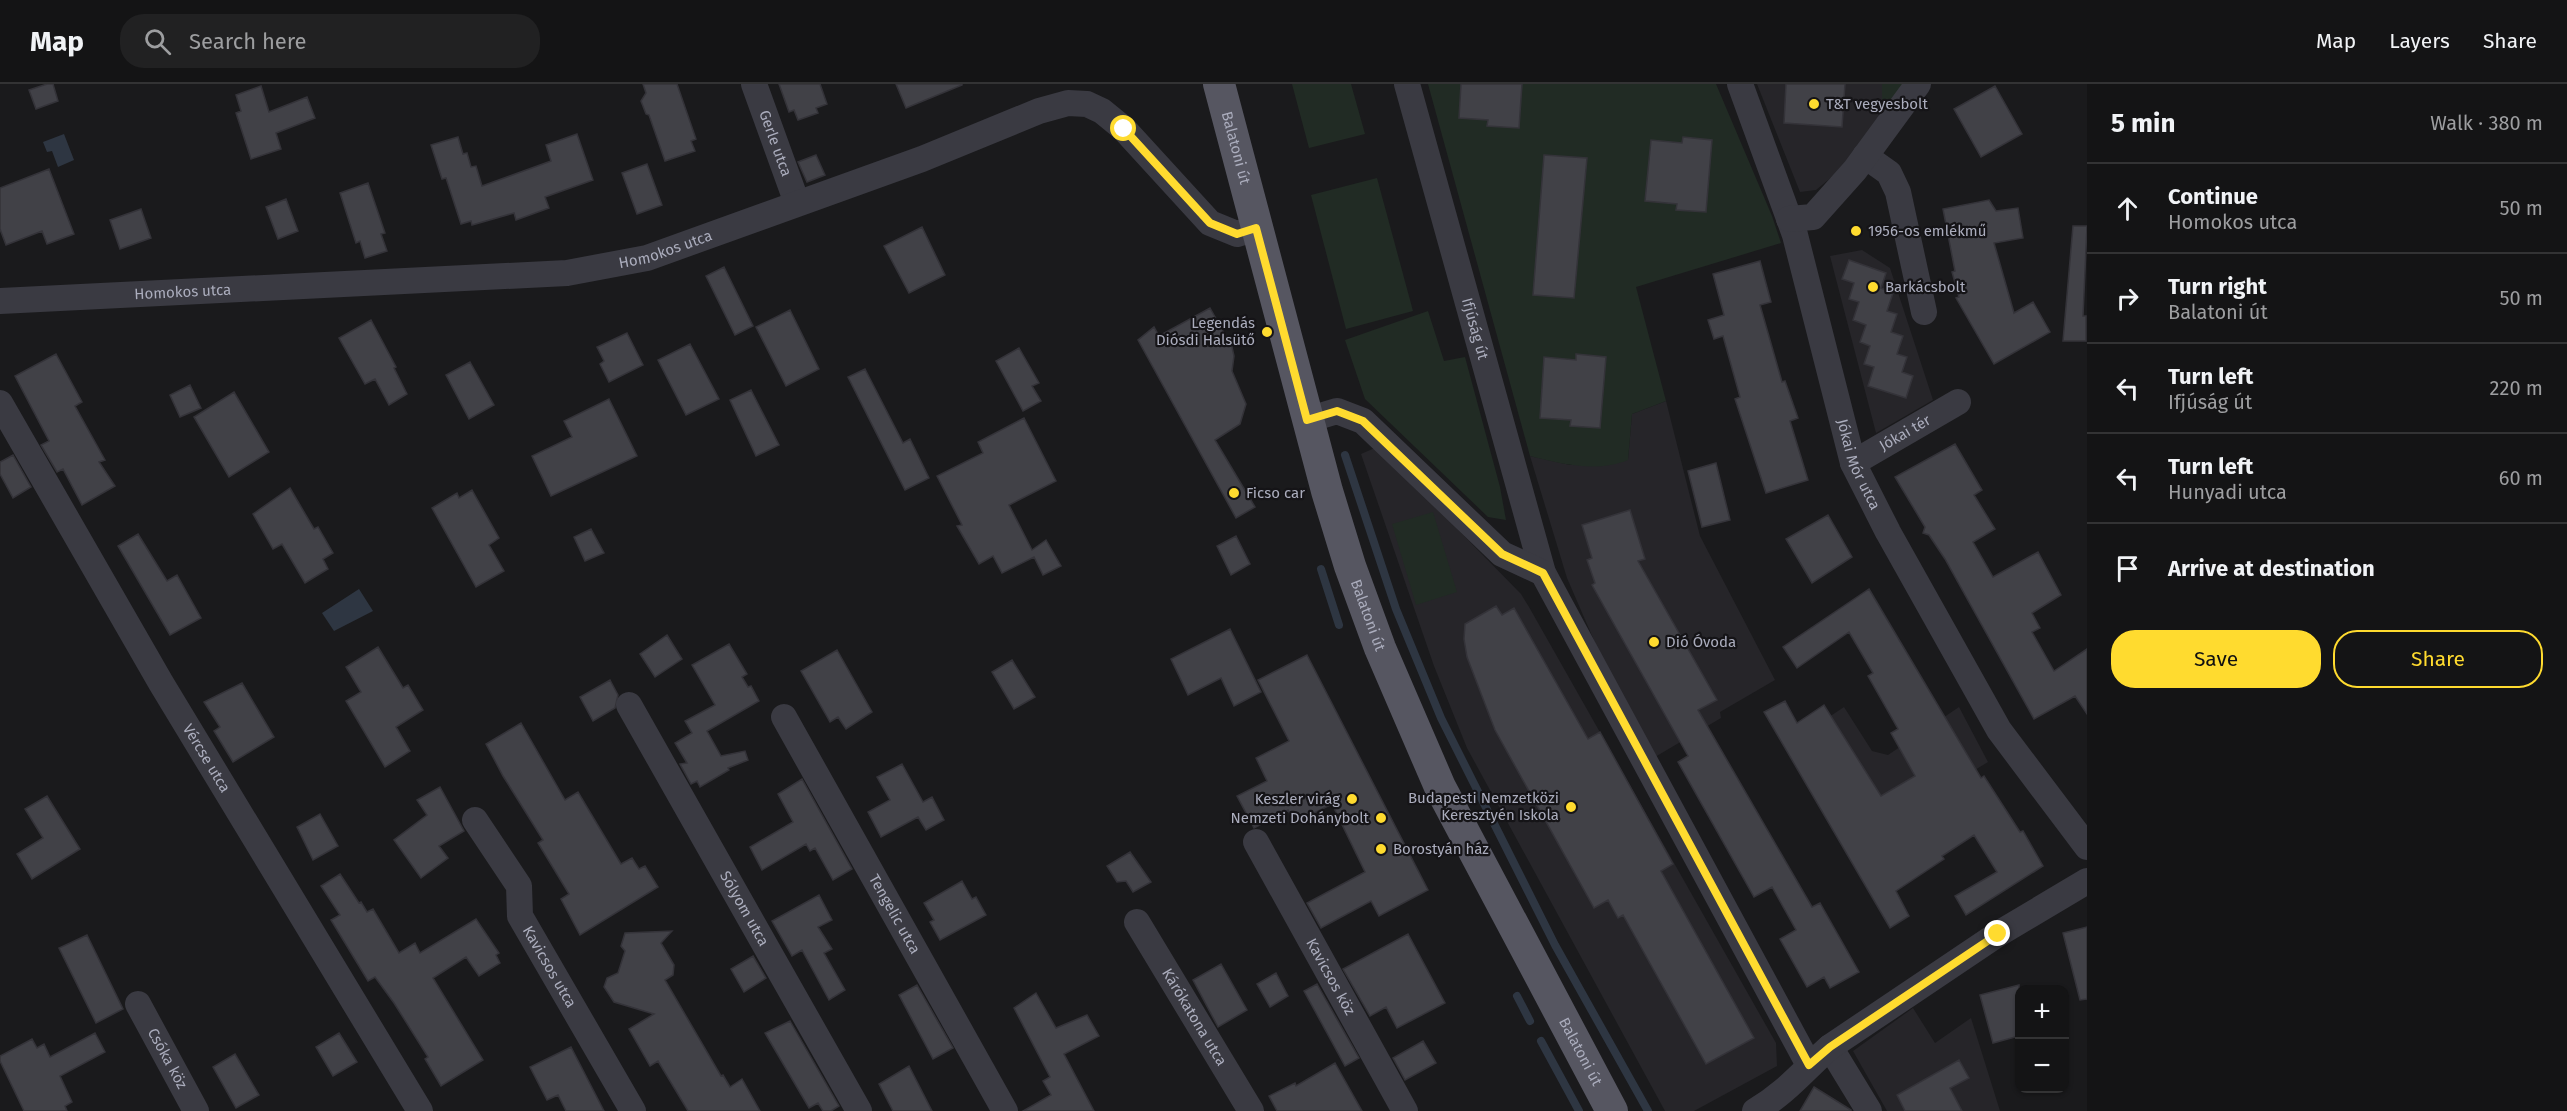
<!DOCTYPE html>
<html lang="en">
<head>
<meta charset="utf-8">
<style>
  body { margin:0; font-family:"Fira Sans",sans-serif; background:#212122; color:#f1f3f6 }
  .controls { position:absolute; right:18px; bottom:18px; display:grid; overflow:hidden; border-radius:12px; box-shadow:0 2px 4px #0004 }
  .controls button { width:54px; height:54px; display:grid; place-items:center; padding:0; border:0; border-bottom:2px solid #333334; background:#141415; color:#f1f3f6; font:30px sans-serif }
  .stop { position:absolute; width:18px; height:18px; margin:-14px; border:4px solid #ffdb2f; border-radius:50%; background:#fff }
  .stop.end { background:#ffdb2f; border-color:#fff; box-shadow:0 2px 6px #0008 }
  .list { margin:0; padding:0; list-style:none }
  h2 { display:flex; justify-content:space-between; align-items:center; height:78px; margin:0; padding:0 24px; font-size:26px }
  h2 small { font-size:20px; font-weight:400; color:#9d9ea0 }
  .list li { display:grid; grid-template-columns:39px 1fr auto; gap:18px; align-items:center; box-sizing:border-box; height:90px; padding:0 24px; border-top:2px solid #333334 }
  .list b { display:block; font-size:22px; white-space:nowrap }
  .list p { margin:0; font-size:20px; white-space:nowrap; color:#9d9ea0 }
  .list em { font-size:20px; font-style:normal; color:#9d9ea0 }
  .actions { display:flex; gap:12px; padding:18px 24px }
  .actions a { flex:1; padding:14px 0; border:2px solid #ffdb2f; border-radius:24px; text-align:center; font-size:21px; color:#ffdb2f }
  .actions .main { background:#ffdb2f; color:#111 }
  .icon { flex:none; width:33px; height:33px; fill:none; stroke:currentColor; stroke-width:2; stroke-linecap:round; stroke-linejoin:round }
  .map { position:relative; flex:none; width:2087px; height:1027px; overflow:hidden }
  header { display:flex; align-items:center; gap:36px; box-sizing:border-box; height:84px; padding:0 30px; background:#141415; border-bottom:2px solid #333334 }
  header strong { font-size:28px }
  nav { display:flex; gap:33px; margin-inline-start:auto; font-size:21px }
  .search { width:420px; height:54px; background:#212122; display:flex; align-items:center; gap:15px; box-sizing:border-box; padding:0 21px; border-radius:24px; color:#9d9ea0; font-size:22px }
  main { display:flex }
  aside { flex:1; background:#141415 }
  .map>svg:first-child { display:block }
  .built { fill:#262529 }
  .green { fill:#212b24 }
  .water { fill:#2e3642 }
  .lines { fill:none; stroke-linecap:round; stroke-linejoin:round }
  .stream { stroke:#2e3642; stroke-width:8 }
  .building { fill:#414147; stroke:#343339; stroke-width:1.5 }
  .minor { stroke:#3a3a42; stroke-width:26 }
  .major { stroke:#565661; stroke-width:32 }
  .route { stroke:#ffdb2f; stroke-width:8 }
  .poi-dot { fill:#ffdb2f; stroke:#151417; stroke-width:2 }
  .labels { text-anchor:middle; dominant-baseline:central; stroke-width:4.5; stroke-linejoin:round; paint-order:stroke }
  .poi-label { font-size:15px; fill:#abadbd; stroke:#151417; text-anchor:start }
  .street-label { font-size:15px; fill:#abadbd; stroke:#151417 }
</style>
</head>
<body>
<header>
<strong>Map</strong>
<div class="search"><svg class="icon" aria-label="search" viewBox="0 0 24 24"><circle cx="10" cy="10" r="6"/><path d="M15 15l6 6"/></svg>Search here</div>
<nav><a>Map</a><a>Layers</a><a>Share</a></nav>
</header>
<main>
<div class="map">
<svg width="2087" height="1027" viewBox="0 0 2087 1027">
  <rect width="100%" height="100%" fill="#1a1a1c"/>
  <path class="built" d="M1757,0H1882V30L1844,83L1816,106L1800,108Z
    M1862,166L1890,184L1933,316L1876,349L1830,172Z
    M1666,317L1700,452L1775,596L1720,628L1721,634L1655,673L1609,591L1567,494L1530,372L1570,381L1628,375L1632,330Z
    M1377,363L1521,510L1529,523L1776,959L1777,982L1694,1027H1665L1467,664L1434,582L1361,370Z
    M1844,623L1872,667L1888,671L1959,623L1988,678L1914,723L1868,755L1805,649Z
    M1913,924L1935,959L1971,934L2000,1027H1887L1853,967Z"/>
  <path class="green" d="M1292,0H1351L1365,50L1309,64Z
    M1428,0H1716L1772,132L1781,159L1636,203L1666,317L1632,330L1628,376C1596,389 1562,380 1530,372Z
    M1882,0H1904L1882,30Z
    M1377,94L1413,227L1346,245L1311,111Z
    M1428,227L1444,277L1465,273L1500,403L1506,436L1488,433L1365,315L1345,256Z
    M1433,428L1457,508L1416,521L1392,440Z"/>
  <path class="water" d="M64,50L74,76L58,83L52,67L47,68L43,58Z
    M359,505L373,527L334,547L322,529Z"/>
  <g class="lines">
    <path class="stream" d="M1345,371L1396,525L1441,634L1555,861L1648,1027
      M1321,485L1339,541
      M1517,912L1530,937
      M1541,957L1579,1027"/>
  </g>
  <path class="building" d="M47,0H53L58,17L36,25L29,6Z
    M643,0H677L696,55L691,57L695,67L665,77L649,31L646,30L641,17L646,9Z
    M779,0H820L827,20L816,24L818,29L798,36L794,26L789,28Z
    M896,0H962V1L906,24Z
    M1461,0H1522L1519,44L1487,42L1488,36L1459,34Z
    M1786,0H1845L1842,43L1784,39Z
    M261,2L269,28L307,13L315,34L276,49L281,65L251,75L236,29L241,27L236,11Z
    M1995,2L2022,50L1981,73L1954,25Z
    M577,50L593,96L545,113L549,124L516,136L514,129L472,141L471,137L461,140L446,94L442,95L431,61L458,53L463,70L467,69L471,83L476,82L482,102L551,77L546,61Z
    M1683,53L1712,56L1706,128L1676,126L1677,120L1645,117L1651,56L1682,59Z
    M816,71L825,91L807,98L798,78Z
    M1544,71L1587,74L1574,214L1533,211Z
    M647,80L662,121L637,130L622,89Z
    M49,85L74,150L47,160L42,147L6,161L0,145V104Z
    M368,99L385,149L381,150L387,167L365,174L360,157L356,159L340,109Z
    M286,115L298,147L278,155L266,123Z
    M1989,116L1996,127L2018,124L2023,154L1994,159L2014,229L2033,218L2050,248L1994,280L1956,214L1959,213L1952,188L1955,187L1943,125Z
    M141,125L151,154L120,165L110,136Z
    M2073,142H2087L2083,232H2086V257H2063Z
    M922,143L945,191L909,209L884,162Z
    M1849,176L1886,189L1881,204L1893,209L1887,227L1897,230L1891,248L1903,252L1897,270L1907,273L1902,288L1913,292L1906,314L1868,302L1874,283L1864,280L1870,262L1860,258L1866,241L1853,236L1859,218L1849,215L1854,199L1842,195Z
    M1760,177L1771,218L1760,221L1782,298L1785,297L1798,334L1790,337L1808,396L1766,409L1735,315L1740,313L1723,252L1714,255L1708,236L1724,231L1713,190Z
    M724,183L753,242L735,251L706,192Z
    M1210,224L1232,263L1234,272L1232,287L1246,320L1240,340L1215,356L1255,423L1236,434L1138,256L1154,243L1159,252Z
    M790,226L819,285L786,302L756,243Z
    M371,236L396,283L394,284L407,310L389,321L375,295L365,300L339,254Z
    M627,249L643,281L609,298L600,280L604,277L597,263Z
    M690,260L719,315L686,331L658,276Z
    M1019,264L1039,299L1032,302L1041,317L1023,327L996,277Z
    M56,270L82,318L75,322L105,376L99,378L115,402L82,421L63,385L57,388L41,361L49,357L15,292Z
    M1576,270L1606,273L1600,344L1570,342L1571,336L1540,334L1544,273L1576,276Z
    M470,278L494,321L469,335L446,291Z
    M865,285L903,359L910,355L929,394L905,406L848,293Z
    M190,301L201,324L180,333L170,311Z
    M751,306L779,361L756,372L730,316Z
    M234,308L269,368L229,393L194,333Z
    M609,315L637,372L551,412L532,372L572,353L564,337Z
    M1024,334L1056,397L1009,421L1032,466L1046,456L1061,482L1043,491L1034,473L1002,489L993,472L979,480L957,442L962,441L937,392L983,369L978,358Z
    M1955,360L1982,406L1974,411L1995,445L1973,458L1993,493L2038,468L2061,511L2032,529L2040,544L2032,548L2054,587L2087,565V630L2075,612L2034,635L1945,475L1929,451L1923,449L1925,443L1895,393Z
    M13,371L31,403L13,414L0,390V378Z
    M1716,379L1730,436L1702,443L1688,387Z
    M290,404L314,445L318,443L333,469L323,475L328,485L305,499L282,460L273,465L253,430Z
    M472,406L499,454L489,461L504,487L476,503L432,424L457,409L459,414Z
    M1630,426L1645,475L1638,477L1717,616L1698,626L1812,823L1820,819L1859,888L1830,904L1824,893L1807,903L1780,855L1796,846L1772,803L1754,813L1678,678L1688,672L1592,501L1595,499L1587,476L1592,474L1582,441Z
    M1828,431L1852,473L1812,499L1786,455Z
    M591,445L604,469L585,477L574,453Z
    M138,450L167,497L177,491L201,534L170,551L118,462Z
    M1236,452L1250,480L1231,491L1217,462Z
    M1869,505L1981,694L1984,692L2020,748L2023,747L2043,782L1966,831L1955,812L1997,788L1974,751L1942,772L1944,775L1896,807L1909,832L1890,844L1764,628L1785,617L1797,639L1824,621L1881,712L1915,692L1891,649L1898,645L1868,592L1873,589L1849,548L1797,584L1783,563Z
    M1496,522L1502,531L1514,524L1588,655L1600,648L1673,780L1661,787L1754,954L1706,980L1623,831L1618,834L1608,816L1594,824L1495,646L1467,573L1464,555L1465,540Z
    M1230,545L1261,608L1234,622L1221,594L1188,611L1171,575Z
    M667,551L682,575L655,593L640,570Z
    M729,560L747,590L742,593L748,603L751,602L759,617L707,647L721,672L745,667L748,676L728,684L729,686L700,703L697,697L691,700L680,680L687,679L675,659L692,649L685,637L715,621L692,581Z
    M378,563L403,604L408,601L423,626L396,643L410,667L385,683L346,617L361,608L346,583Z
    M837,566L872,628L846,645L838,633L830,638L801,587Z
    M1307,571L1428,806L1379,832L1371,817L1321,844L1307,819L1365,788L1332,720L1294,739L1288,726L1254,744L1237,712L1267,697L1256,674L1289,657L1258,596Z
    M1012,576L1035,613L1014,625L992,588Z
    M610,596L618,611L615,624L593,637L580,613Z
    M242,599L274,653L233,678L214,647L220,643L204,618Z
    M521,639L565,716L578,708L621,780L632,774L639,785L645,782L658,803L580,851L561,815L569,810L538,759L543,756L503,692L486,660Z
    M902,680L923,718L932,713L944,736L926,746L918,733L881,753L868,728L890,716L877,693Z
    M802,695L852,785L833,796L815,764L810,767L806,760L762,786L750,763L793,738L778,710Z
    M440,703L464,747L439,762L448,774L421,794L394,756L427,731L417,716Z
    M47,712L80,765L32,795L17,770L43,754L25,725Z
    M320,730L338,762L313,776L297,743Z
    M1130,768L1151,798L1133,808L1126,797L1117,798L1107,782Z
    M340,790L359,819L361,818L367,828L373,825L399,869L415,859L420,869L476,835L499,869L496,871L500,879L479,892L466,873L433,894L483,976L441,1002L425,975L428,973L394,919L375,893L368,897L331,836L340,831L321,802Z
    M962,797L972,815L976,813L986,831L940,856L930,838L934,836L924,819Z
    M819,811L832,836L818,843L832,865L824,869L845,906L829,916L802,866L792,872L772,837Z
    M2087,843V915L2080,916L2063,849Z
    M672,847L661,859L674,881L673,891L665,896L721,992L723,991L730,1003L742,995L760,1027H688L658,977L650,982L629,945L654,930L614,918L604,903L607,894L618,889L625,867L621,862L625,849Z
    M1408,850L1445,919L1397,944L1386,923L1370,932L1343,885Z
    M87,851L123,925L96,939L59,864Z
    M753,872L766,894L744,908L731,885Z
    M1221,880L1247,926L1218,943L1193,896Z
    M1276,889L1288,912L1270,923L1257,900Z
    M1317,900L1359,974L1345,982L1304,907Z
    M917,901L953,964L933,975L899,911Z
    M2019,901V952L1993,959L1980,911Z
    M1036,909L1056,944L1087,931L1099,952L1064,970L1094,1027H1023L1051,1011L1043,997L1050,993L1014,924Z
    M790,937L839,1022L831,1027H823L818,1019L809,1024L765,949Z
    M95,949L105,968L60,992L72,1018L65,1022L67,1027H24L0,977V972L32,955L37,964L44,960L50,973Z
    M339,949L357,978L333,992L316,963Z
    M1423,957L1436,979L1405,996L1393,974Z
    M571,963L604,1027H566L558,1011L547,1016L530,983Z
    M235,970L259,1011L236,1024L213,983Z
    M1959,976L1969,994L1950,1004L1962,1027H1905L1897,1011Z
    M1335,979L1362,1027H1277L1269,1012L1295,999L1296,1002Z
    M909,982L932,1027H893L879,1000Z
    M1814,1003L1851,1026V1027H1800Z"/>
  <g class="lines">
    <g class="minor">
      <path id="s1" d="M754,0L797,119"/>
      <path id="s2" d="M1407,0L1543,489L1809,981"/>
      <path id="s3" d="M1740,0L1795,151L1853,379L1888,448L1999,646L2087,763"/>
      <path d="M1865,72L1889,89L1898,108L1924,228"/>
      <path d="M1789,135L1813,133L1855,86L1918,0"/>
      <path id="s4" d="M0,217L567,189L647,174L922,75L1039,27L1068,19L1087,20L1102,27L1124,45L1210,139L1237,150L1256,144"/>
      <path id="s5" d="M0,319L161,599L420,1027"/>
      <path d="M1307,336L1337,327L1363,337L1502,470L1543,489"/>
      <path id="s6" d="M1853,379L1958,318"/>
      <path id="s7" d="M629,621L859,1027"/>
      <path id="s8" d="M784,633L1005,1027"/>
      <path id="s9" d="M475,736L519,802L520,832L633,1027"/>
      <path id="s10" d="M1256,758L1405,1027"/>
      <path id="s11" d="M1137,838L1251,1027"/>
      <path id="s12" d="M138,920L196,1027"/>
      <path d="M1830,963L1869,1027"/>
      <path d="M1755,1027C1786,1009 1804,986 1830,963L1998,850L2087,797"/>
    </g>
    <path class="major" id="s13" d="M1219,0L1327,407L1350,482L1380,564L1440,703L1612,1027"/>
  </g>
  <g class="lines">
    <path class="route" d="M1124,45L1210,139L1237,150L1256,144L1307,336L1337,327L1363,337L1502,470L1543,489L1809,981L1830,963L1998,850"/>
  </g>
  <g class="poi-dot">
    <circle cx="1814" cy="20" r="6"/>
    <circle cx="1856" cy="147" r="6"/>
    <circle cx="1873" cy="203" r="6"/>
    <circle cx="1267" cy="248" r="6"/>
    <circle cx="1234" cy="409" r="6"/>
    <circle cx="1654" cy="558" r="6"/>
    <circle cx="1352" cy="715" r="6"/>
    <circle cx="1571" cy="723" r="6"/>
    <circle cx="1381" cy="734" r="6"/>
    <circle cx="1381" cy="765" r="6"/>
  </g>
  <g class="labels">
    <g class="poi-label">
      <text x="1826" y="20">T&amp;T vegyesbolt</text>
      <text x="1868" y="147">1956-os emlékmű</text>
      <text x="1885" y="203">Barkácsbolt</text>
      <text x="1255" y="239" text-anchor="end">Legendás<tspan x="1255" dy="17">Diósdi Halsütő</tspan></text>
      <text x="1246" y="409">Ficso car</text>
      <text x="1666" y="558">Dió Óvoda</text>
      <text x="1559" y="714" text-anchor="end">Budapesti Nemzetközi<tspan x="1559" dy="17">Keresztyén Iskola</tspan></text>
      <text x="1340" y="715" text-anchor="end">Keszler virág</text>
      <text x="1369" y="734" text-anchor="end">Nemzeti Dohánybolt</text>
      <text x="1393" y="765">Borostyán ház</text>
    </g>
    <g class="street-label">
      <text stroke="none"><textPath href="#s1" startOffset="63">Gerle utca</textPath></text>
      <text stroke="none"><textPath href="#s13" startOffset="66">Balatoni út</textPath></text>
      <text stroke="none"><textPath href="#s4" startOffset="669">Homokos utca</textPath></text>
      <text stroke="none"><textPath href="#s4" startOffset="183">Homokos utca</textPath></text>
      <text stroke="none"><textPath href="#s2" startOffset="254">Ifjúság út</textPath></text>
      <text stroke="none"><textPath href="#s6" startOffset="60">Jókai tér</textPath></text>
      <text stroke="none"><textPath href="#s3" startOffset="399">Jókai Mór utca</textPath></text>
      <text stroke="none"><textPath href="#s13" startOffset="552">Balatoni út</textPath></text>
      <text stroke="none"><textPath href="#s5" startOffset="411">Vércse utca</textPath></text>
      <text stroke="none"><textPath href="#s7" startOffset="234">Sólyom utca</textPath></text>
      <text stroke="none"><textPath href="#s8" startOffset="226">Tengelic utca</textPath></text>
      <text stroke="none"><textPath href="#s9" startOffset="168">Kavicsos utca</textPath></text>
      <text stroke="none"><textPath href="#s10" startOffset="154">Kavicsos köz</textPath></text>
      <text stroke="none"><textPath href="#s11" startOffset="111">Kárókatona utca</textPath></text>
      <text stroke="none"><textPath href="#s13" startOffset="1038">Balatoni út</textPath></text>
      <text stroke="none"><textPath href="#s12" startOffset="62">Csóka köz</textPath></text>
    </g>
  </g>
</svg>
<div class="controls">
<button>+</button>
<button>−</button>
</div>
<div class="stop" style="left:1124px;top:45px"></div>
<div class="stop end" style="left:1998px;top:850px"></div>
</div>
<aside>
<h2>5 min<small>Walk · 380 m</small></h2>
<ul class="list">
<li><svg class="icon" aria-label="ahead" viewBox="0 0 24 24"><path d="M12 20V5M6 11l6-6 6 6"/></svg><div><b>Continue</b><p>Homokos utca</p></div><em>50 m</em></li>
<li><svg class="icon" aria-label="right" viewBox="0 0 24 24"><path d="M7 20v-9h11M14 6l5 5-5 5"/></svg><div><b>Turn right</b><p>Balatoni út</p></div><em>50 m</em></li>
<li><svg class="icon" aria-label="left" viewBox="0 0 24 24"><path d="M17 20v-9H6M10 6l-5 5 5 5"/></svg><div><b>Turn left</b><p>Ifjúság út</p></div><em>220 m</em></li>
<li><svg class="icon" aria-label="left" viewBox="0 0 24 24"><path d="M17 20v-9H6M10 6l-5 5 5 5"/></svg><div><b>Turn left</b><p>Hunyadi utca</p></div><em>60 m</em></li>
<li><svg class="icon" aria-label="arrive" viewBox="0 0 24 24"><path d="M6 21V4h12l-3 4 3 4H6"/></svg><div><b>Arrive at destination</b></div></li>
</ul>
<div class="actions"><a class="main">Save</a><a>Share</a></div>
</aside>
</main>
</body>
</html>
